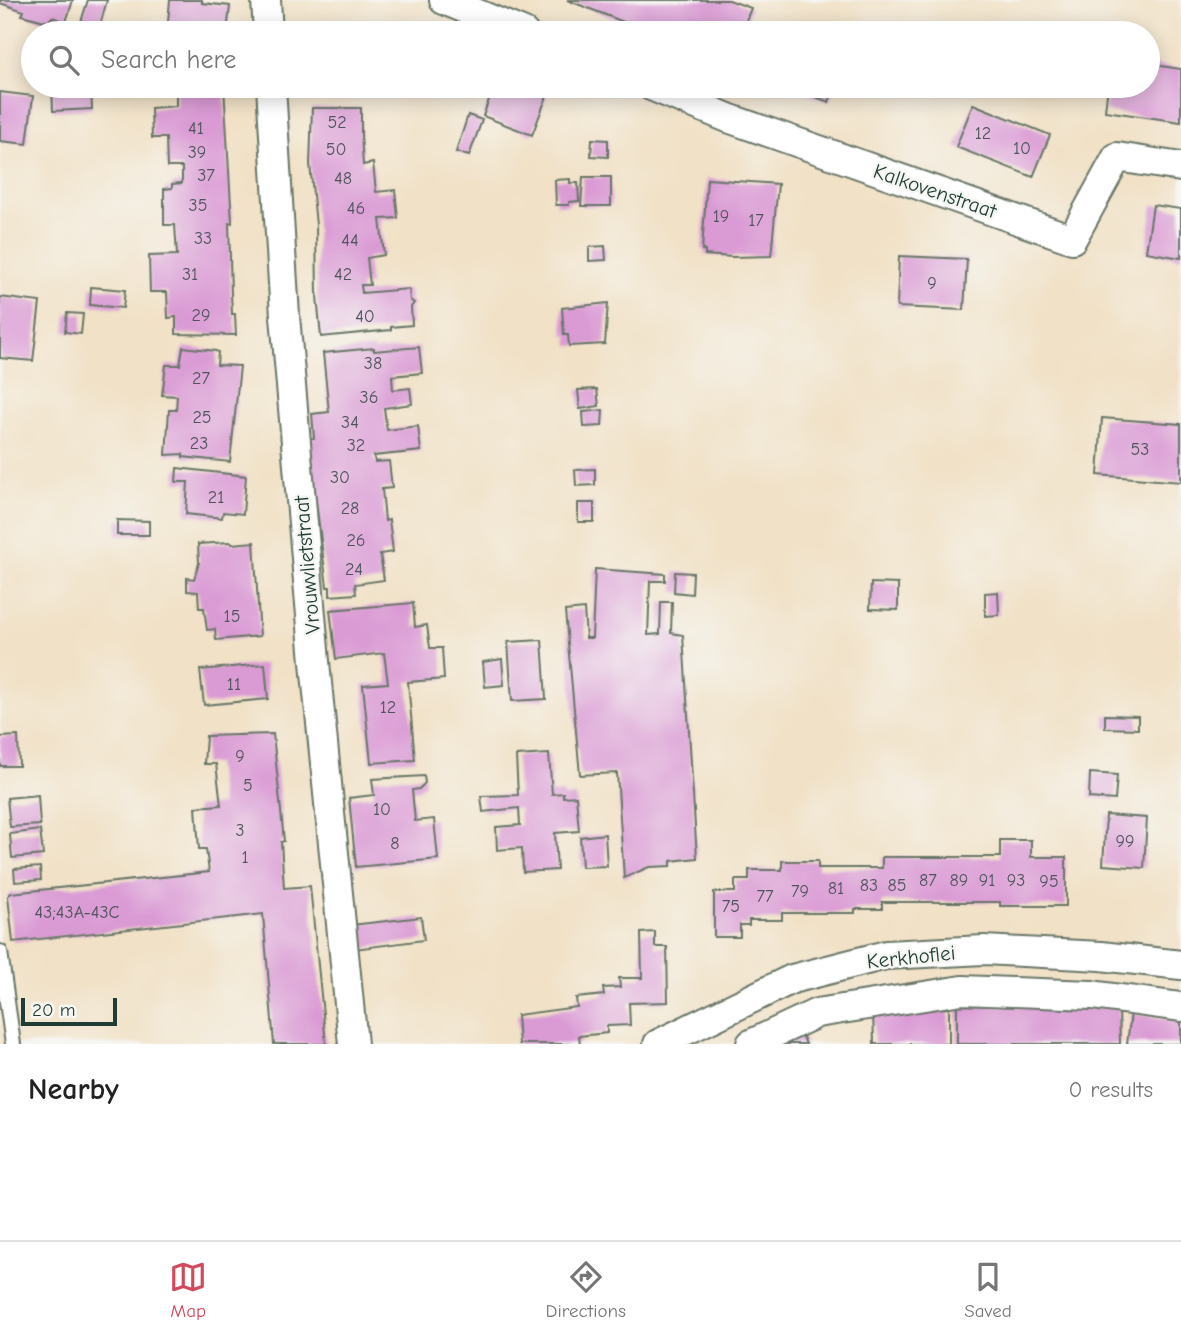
<!DOCTYPE html>
<html lang="en">
<head>
<meta charset="utf-8">
<style>
  body { margin:0; font-family:"Comic Neue",sans-serif; background:#f2f2f2; color:#222 }
  .scale { position:absolute; left:21px; bottom:18px; width:96px; box-sizing:border-box; padding-left:7px; border:4px solid #1f3d34; border-top:0; font-size:19px; line-height:24px; white-space:nowrap; color:#1f3d34; -webkit-text-stroke:5px #f6f6f2; paint-order:stroke }
  .list { margin:0; padding:0; list-style:none }
  h2 { display:flex; justify-content:space-between; align-items:center; height:91px; margin:0; padding:0 28px; font-size:30px }
  h2 small { font-size:23px; font-weight:400; color:#767676 }
  .icon { flex:none; width:38px; height:38px; fill:none; stroke:currentColor; stroke-width:2; stroke-linecap:round; stroke-linejoin:round }
  .map { position:relative; flex:none; width:1181px; height:1044px; overflow:hidden }
  .search { position:absolute; background:#fff; box-shadow:0 4px 18px #0003; left:21px; right:21px; top:21px; height:77px; display:flex; align-items:center; gap:18px; box-sizing:border-box; padding:0 24px; border-radius:38px; color:#767676; font-size:26px }
  .sheet { height:196px; background:#fff }
  nav { display:flex; justify-content:space-around; align-items:center; box-sizing:border-box; height:98px; border-top:2px solid #e0e0e0; background:#fff; font-size:19px; color:#767676 }
  nav a { display:grid; justify-items:center; gap:4px }
  nav .on { color:#d1495b }
  .map>svg:first-child { display:block }
  .building { fill:#da9ad4 }
  .lines { fill:none; stroke-linecap:round; stroke-linejoin:round }
  .service-casing { stroke:#687667; stroke-width:18 }
  .minor-casing { stroke:#687667; stroke-width:32 }
  .service { stroke:#fff; stroke-width:14 }
  .minor { stroke:#fff; stroke-width:28 }
  .labels { text-anchor:middle; dominant-baseline:central; stroke-width:5; stroke-linejoin:round; paint-order:stroke }
  .number-label { font-size:18px; fill:#4e545c }
  .street-label { font-size:21px; fill:#1f3d34; stroke:#f6f6f2 }
</style>
</head>
<body>
<div class="map">
<svg width="1181" height="1044" viewBox="0 0 1181 1044">
  <rect width="100%" height="100%" fill="#f6f6f2"/>
  <filter id="ink" filterUnits="userSpaceOnUse"><feTurbulence type="fractalNoise" baseFrequency=".0143" numOctaves="2"/><feDisplacementMap in="SourceGraphic" scale="14" xChannelSelector="R" yChannelSelector="G"/><feConvolveMatrix kernelMatrix="1 2 1 2 8 2 1 2 1" color-interpolation-filters="sRGB"/></filter>
  <filter id="wash" filterUnits="userSpaceOnUse"><feTurbulence type="fractalNoise" baseFrequency=".00686" numOctaves="4" result="noise"/><feDisplacementMap in="SourceGraphic" scale="28" xChannelSelector="R" yChannelSelector="G"/><feGaussianBlur stdDeviation="1.57" result="paint"/><feColorMatrix in="noise" values="0 0 0 0 0 0 0 0 0 0 0 0 0 0 0 0 0 1.4 0 .05"/><feComposite in="paint" operator="in"/></filter>
  <g filter="url(#wash)">
    <rect width="100%" height="100%" fill="#f1e1c6"/>
    <g id="blocks">
      <path class="building" d="M0,0H73L66,22L52,17L48,22L22,15L24,11L0,3Z
        M88,0H107L98,33L78,31Z
        M170,0H202V3L230,6L227,33H167Z
        M567,0H729L751,8L741,33H652Z
        M1148,64L1181,69V122L1105,111L1108,86H1148Z
        M52,86H91L92,109L53,111Z
        M167,86H224L232,223H229L231,293L232,314H235L236,335L176,334V317L168,318L167,292H150L149,256L177,255L175,225H164V189L172,188V184L182,183V167H167L166,138H152L151,108L176,106V88L167,89Z
        M494,86H521L547,96L532,135L483,116Z
        M785,86H835L829,102Z
        M0,92L33,96L27,144L0,141Z
        M973,104L1050,135L1033,177L956,147Z
        M312,108H361V135L363,165L373,163L376,192L395,190L398,218L380,219L384,255L367,258L370,285H361L362,293L409,289L410,300L414,303L411,307L412,325L391,327V330L321,337L317,296L316,225L310,164Z
        M468,115L482,120L469,156L456,152Z
        M592,139L608,140V157L591,156Z
        M583,177H611V206H581Z
        M570,179V183H578L579,201L569,202V205H556L555,180Z
        M707,179L778,184L771,256L733,257L705,255V251L702,250Z
        M1153,205L1181,209V258L1146,252Z
        M605,246L606,260L589,261V247Z
        M899,256L967,259L964,310L897,307Z
        M91,287L125,290L123,308L90,305Z
        M0,297L40,302L33,361L0,358Z
        M608,303L605,344L569,346L568,335H564L562,308Z
        M67,313L83,314L81,334L65,332Z
        M183,347L216,351L218,352L217,365L240,366L230,462L183,457V454L166,455L169,410H176L177,396L162,395L166,365H180Z
        M419,347L422,373L392,376L393,390L410,388L412,404L384,408L387,430L418,426L421,451L374,456L375,462L389,461L392,488L382,489L385,521L389,520L393,552L380,554L384,580L355,584L356,594L330,596V587H327L308,439L314,438L312,414L329,412L323,353L374,348V351Z
        M597,389L599,406L580,409L578,390Z
        M603,410L602,426L584,427L583,412Z
        M1102,418L1181,424V482L1098,475Z
        M177,468L246,476L243,514L223,512L222,518L186,514L188,482H176Z
        M595,469V485L576,486L575,470Z
        M578,503H594V522H578Z
        M117,520L149,521V535H117Z
        M230,542L232,544L254,542L260,636L216,640L215,629L207,630L204,608H199L198,592L187,591V578L194,579L199,563L198,544Z
        M595,569L665,574V581H650L648,635L660,634L661,602H672L671,633L683,635L697,858L671,861V866L649,867L624,878L617,773L580,775L565,611L584,609L586,638H592Z
        M675,572L693,573L692,594L674,592Z
        M871,583L898,584V610L870,609Z
        M998,592L999,615L985,616V593Z
        M413,603L415,627L427,625L430,648H442L444,679L408,682L415,760L371,763L363,685L388,683L384,653L336,659L330,610Z
        M542,640L546,699L512,701L508,642Z
        M502,659L504,685L485,687L483,662Z
        M265,664L268,699L204,705L200,670Z
        M1105,715L1138,716V729L1105,728Z
        M273,734L284,841L281,842L284,888L310,886L326,1044H274L263,914L13,942L8,896L11,893L209,872L206,849H199L196,807L221,805L216,764H204L206,736Z
        M18,736L19,766H0V737Z
        M549,754L552,794L563,793V797L576,796L579,831L555,833L557,870L523,872L522,848L497,850L496,827L520,825L519,808L483,812L481,796L518,795L516,756Z
        M1090,773L1117,775L1115,800L1089,798Z
        M424,776L425,783L419,789L412,790L415,821L434,819L438,859L356,867L349,798L374,795L372,779Z
        M38,795L40,825L10,827L7,798Z
        M1106,815L1147,818L1144,868L1103,865Z
        M40,830L43,855L12,858L10,834Z
        M605,834L607,866L582,867L580,837Z
        M1000,840H1031V857H1066V906H1000V902H882V909H855V913H782V920H749V925H740V937H714V892H735V880H749V870H782V861H818V868H882V857H1000Z
        M40,867L41,880L15,882L14,869Z
        M421,917L424,940L355,949L352,925Z
        M655,932V947H667L668,1002L629,1003L630,1025L607,1026V1033L579,1036L580,1044H519L517,1015L577,1007L576,998L604,995L603,988L620,987L619,978H642L641,933Z
        M957,1005L1119,1008L1120,1044H957Z
        M949,1008V1044H874L873,1009Z
        M1131,1013L1181,1021V1044H1127Z
        M802,1035L806,1044H782Z"/>
    </g>
  </g>
  <g filter="url(#ink)">
    <use href="#blocks" fill-opacity="0" stroke="#687667" stroke-width="2"/>
    <g class="lines">
      <defs>
        <path id="service" d="M0,952L13,1044"/>
        <path id="minor" d="M266,0L268,33
          M444,0L524,33
          M271,86L285,316L316,673L353,1044
          M651,86L728,118L1072,239L1117,157L1181,167
          M658,1044L792,979L886,955L984,950L1101,956L1181,965
          M751,1044L817,1013L962,990L1092,995L1181,1007"/>
      </defs>
      <use href="#service" class="service-casing"/>
      <use href="#minor" class="minor-casing"/>
      <use href="#service" class="service"/>
      <use href="#minor" class="minor"/>
    </g>
  </g>
  <g class="labels">
    <g class="number-label">
      <text x="337" y="122">52</text>
      <text x="196" y="128">41</text>
      <text x="983" y="133">12</text>
      <text x="1022" y="148">10</text>
      <text x="336" y="149">50</text>
      <text x="197" y="152">39</text>
      <text x="206" y="175">37</text>
      <text x="343" y="178">48</text>
      <text x="198" y="205">35</text>
      <text x="356" y="208">46</text>
      <text x="721" y="216">19</text>
      <text x="756" y="220">17</text>
      <text x="203" y="238">33</text>
      <text x="350" y="240">44</text>
      <text x="190" y="274">31</text>
      <text x="343" y="274">42</text>
      <text x="932" y="283">9</text>
      <text x="201" y="315">29</text>
      <text x="365" y="316">40</text>
      <text x="373" y="363">38</text>
      <text x="201" y="378">27</text>
      <text x="369" y="397">36</text>
      <text x="202" y="417">25</text>
      <text x="350" y="422">34</text>
      <text x="199" y="443">23</text>
      <text x="356" y="445">32</text>
      <text x="1140" y="449">53</text>
      <text x="340" y="477">30</text>
      <text x="216" y="497">21</text>
      <text x="350" y="508">28</text>
      <text x="356" y="540">26</text>
      <text x="354" y="569">24</text>
      <text x="232" y="616">15</text>
      <text x="234" y="684">11</text>
      <text x="388" y="707">12</text>
      <text x="240" y="756">9</text>
      <text x="248" y="785">5</text>
      <text x="382" y="809">10</text>
      <text x="240" y="830">3</text>
      <text x="1125" y="841">99</text>
      <text x="395" y="843">8</text>
      <text x="245" y="857">1</text>
      <text x="928" y="880">87</text>
      <text x="959" y="880">89</text>
      <text x="987" y="880">91</text>
      <text x="1016" y="880">93</text>
      <text x="1049" y="881">95</text>
      <text x="869" y="885">83</text>
      <text x="897" y="885">85</text>
      <text x="836" y="888">81</text>
      <text x="800" y="891">79</text>
      <text x="765" y="896">77</text>
      <text x="731" y="906">75</text>
      <text x="77" y="912">43;43A-43C</text>
    </g>
    <g class="street-label">
      <text transform="translate(935 191) rotate(19)">Kalkovenstraat</text>
      <text transform="translate(307 565) rotate(-95)">Vrouwvlietstraat</text>
      <text transform="translate(911 957) rotate(-6)">Kerkhoflei</text>
    </g>
  </g>
</svg>
<div class="scale">20 m</div>
<div class="search"><svg class="icon" aria-label="search" viewBox="0 0 24 24"><circle cx="10" cy="10" r="6"/><path d="M15 15l6 6"/></svg>Search here</div>
</div>
<section class="sheet">
<h2>Nearby<small>0 results</small></h2>
<ul class="list">
</ul>
</section>
<nav>
<a class="on"><svg class="icon" aria-label="map" viewBox="0 0 24 24"><path d="M3 6l6-2 6 2 6-2v14l-6 2-6-2-6 2zM9 4v14M15 6v14"/></svg>Map</a>
<a><svg class="icon" aria-label="directions" viewBox="0 0 24 24"><path d="M12 3l9 9-9 9-9-9zM9 14v-3h6M13 9l2 2-2 2"/></svg>Directions</a>
<a><svg class="icon" aria-label="saved" viewBox="0 0 24 24"><path d="M7 4h10v16l-5-4-5 4z"/></svg>Saved</a>
</nav>
</body>
</html>
